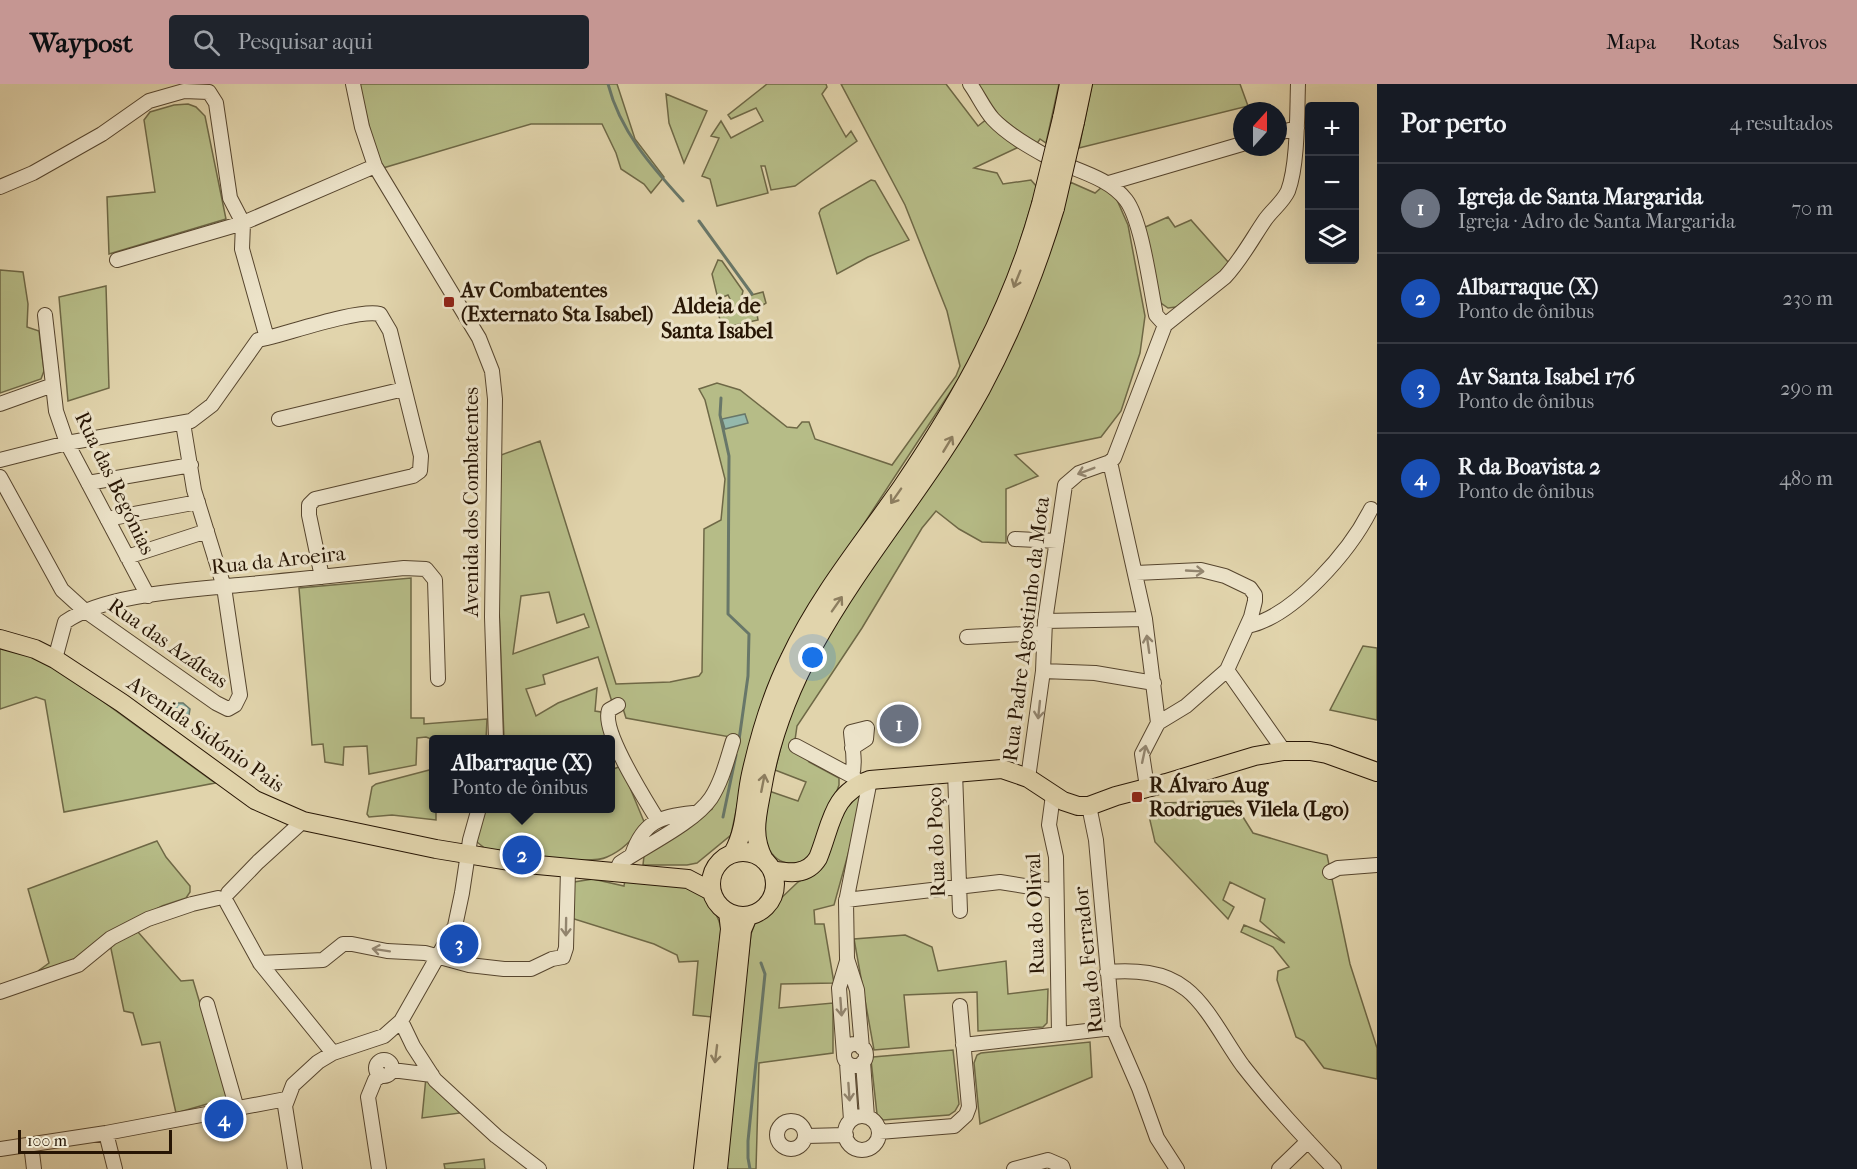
<!DOCTYPE html>
<html lang="pt">
<head>
<meta charset="utf-8">
<style>
  body { margin:0; font-family:"IM FELL French Canon",serif; background:#20242c; color:#f1f3f6 }
  .controls { position:absolute; right:18px; top:18px; display:grid; overflow:hidden; border-radius:6px; box-shadow:0 6px 24px #0002 }
  .controls button { width:54px; height:54px; display:grid; place-items:center; padding:0; border:0; border-bottom:2px solid #363941; background:#171b24; color:#f1f3f6; font:30px sans-serif }
  .compass { position:absolute; left:1233px; top:18px; width:54px; height:54px; border-radius:50%; background:#171b24; box-shadow:0 6px 24px #0002; rotate:21deg }
  .scale { position:absolute; left:18px; bottom:15px; width:154px; box-sizing:border-box; padding-left:6px; border:3px solid #271504; border-top:0; font-size:16px; line-height:21px; white-space:nowrap; color:#271504; -webkit-text-stroke:4px #ece3c9; paint-order:stroke }
  .you { position:absolute; left:813px; top:574px; width:21px; height:21px; margin:-15px; border:4px solid #fff; border-radius:50%; background:#1a73e8; box-shadow:0 0 0 9px #1a73e833 }
  .badge { display:grid; place-items:center; width:39px; height:39px; border-radius:50%; background:#c59692; color:#fff; font-size:20px; font-weight:700 }
  .pin { position:absolute; translate:-50% -50%; border:3px solid #fff; box-shadow:0 2px 6px #0006 }
  .popup { position:absolute; left:429px; top:651px; width:186px; height:78px; box-sizing:border-box; display:grid; place-content:center; border-radius:6px; background:#171b24; filter:drop-shadow(0 2px 4px #0005); font-size:20px; white-space:nowrap; color:#9ea1a6 }
  .popup b { font-size:22px; color:#f1f3f6 }
  .popup::after { content:''; position:absolute; left:50%; top:100%; margin-left:-12px; border:12px solid transparent; border-top-color:#171b24 }
  .list { margin:0; padding:0; list-style:none }
  h2 { display:flex; justify-content:space-between; align-items:center; height:78px; margin:0; padding:0 24px; font-size:26px }
  h2 small { font-size:20px; font-weight:400; color:#9ea1a6 }
  .list li { display:grid; grid-template-columns:39px 1fr auto; gap:18px; align-items:center; box-sizing:border-box; height:90px; padding:0 24px; border-top:2px solid #363941 }
  .list b { display:block; font-size:22px; white-space:nowrap }
  .list p { margin:0; font-size:20px; white-space:nowrap; color:#9ea1a6 }
  .list em { font-size:20px; font-style:normal; color:#9ea1a6 }
  .icon { flex:none; width:33px; height:33px; fill:none; stroke:currentColor; stroke-width:2; stroke-linecap:round; stroke-linejoin:round }
  .map { position:relative; flex:none; width:1377px; height:1085px; overflow:hidden }
  header { display:flex; align-items:center; gap:36px; box-sizing:border-box; height:84px; padding:0 30px; background:#c59692; color:#111 }
  header strong { font-size:28px }
  nav { display:flex; gap:33px; margin-inline-start:auto; font-size:21px }
  .search { width:420px; height:54px; background:#20242c; display:flex; align-items:center; gap:15px; box-sizing:border-box; padding:0 21px; border-radius:6px; color:#9ea1a6; font-size:22px }
  main { display:flex }
  aside { flex:1; background:#171b24 }
  .map>svg:first-child { display:block }
  .green { fill:#b6bc87; stroke:#6e6846; stroke-width:1.5; fill-rule:evenodd }
  .water { fill:#94b8ac; stroke:#687769; stroke-width:1.5 }
  .lines { fill:none; stroke-linecap:round; stroke-linejoin:round }
  .stream { stroke:#687769; stroke-width:3 }
  .minor-casing { stroke:#56452e; stroke-width:16 }
  .major-casing { stroke:#271504; stroke-width:20 }
  .minor { stroke:#ece3c9; stroke-width:14 }
  .major { stroke:#e1d4ac; stroke-width:18 }
  .major-bridge-casing { stroke:#271504; stroke-width:20; stroke-linecap:butt }
  .major-bridge { stroke:#e1d4ac; stroke-width:18 }
  .oneway { stroke:#8d7e60 }
  .oneway2 { stroke:#938670 }
  .poi-dot { fill:#8f2418; stroke:#ece3c9; stroke-width:2 }
  .labels { text-anchor:middle; dominant-baseline:central; stroke-width:6; stroke-linejoin:round; paint-order:stroke }
  .poi-label { font-size:21px; font-weight:bold; fill:#271504; stroke:#ece3c9; text-anchor:start }
  .street-label { font-size:21px; fill:#271504; stroke:#ece3c9 }
  .neighbourhood-label { font-size:22px; font-weight:bold; fill:#271504; stroke:#ece3c9 }
</style>
</head>
<body>
<header>
<strong>Waypost</strong>
<div class="search"><svg class="icon" aria-label="search" viewBox="0 0 24 24"><circle cx="10" cy="10" r="6"/><path d="M15 15l6 6"/></svg>Pesquisar aqui</div>
<nav><a>Mapa</a><a>Rotas</a><a>Salvos</a></nav>
</header>
<main>
<div class="map">
<svg width="1377" height="1085" viewBox="0 0 1377 1085">
  <rect width="100%" height="100%" fill="#e1d4ac"/>
  <filter id="stains"><feTurbulence type="fractalNoise" baseFrequency=".00333" numOctaves="4"/><feColorMatrix values="0 0 0 0 .2 0 0 0 0 .09 0 0 0 0 .02 0 0 0 .5 -.17"/></filter>
  <radialGradient id="worn" r=".72"><stop offset=".6" stop-color="#630" stop-opacity="0"/><stop offset="1" stop-color="#630" stop-opacity=".3"/></radialGradient>
  <path class="green" d="M359,0H617L635,55L664,93L651,109L644,100L621,85L616,69L602,40H531L383,84L373,59Z
    M767,0H826L827,3L822,10L846,53L851,47L857,57L795,102L771,106L765,82H761L768,109L717,122L710,95L702,92L719,54L711,52L721,37L731,54L763,37L756,24L731,35L728,31Z
    M841,0H946L978,42L987,35L1021,62L974,84L997,89L1003,100L1031,96L1037,103L1010,190L984,250L964,287L827,496L751,655L731,751L697,779L687,781H643L644,772L712,725L736,654L626,634L620,615L612,618L598,573L543,591L545,600L526,605L536,632L558,619L597,604L595,627L601,628L614,665L611,666L610,656L504,655L498,496L501,371L540,357L616,600L670,598L699,592L702,588L704,445L721,436L725,395L705,316L699,305L717,299L740,306L787,343L797,344L802,338H809L815,355L892,381L956,292L960,282L947,227L905,121ZM549,508L557,539L584,530L589,543L513,570L521,512Z
    M978,0H1059L1046,59L1040,55L1036,61L992,26Z
    M1092,0H1240L1248,22L1079,64Z
    M666,10L707,27L684,79L669,39Z
    M188,20L196,23L205,32L226,135L109,170L107,113L155,108L144,36L150,28L174,21Z
    M871,96L875,97L909,156L868,173L837,190L819,129L821,125Z
    M1070,98L1095,109L1102,103L1117,116L1128,141L1145,232L1140,269L1121,327L1101,353L1015,371L1038,392L1006,405V459L982,458L959,445L936,427L922,444L862,544L797,642L795,656L809,678L839,694V701L815,769C799,783 778,784 768,763C766,760 763,754 762,750C760,740 767,718 769,707L798,717L806,698L775,686L787,639L807,591Z
    M1168,133L1175,143L1191,136L1229,179L1218,193L1176,223L1168,224L1158,217L1143,144Z
    M718,176L722,177L743,207L742,211L744,213L763,208L766,219C758,224 756,227 758,236L722,244L716,220L730,215L728,211L718,215L712,190Z
    M0,186L23,188L28,220L27,243L39,247L44,287L41,295L0,309Z
    M106,202L109,304L68,317L59,213Z
    M411,494V634H424V640L487,635L486,655L434,656L426,653L417,654L416,681L369,690L367,662L344,663L343,681L325,678L323,660L312,661L299,504Z
    M0,561L37,574L75,597L215,699L64,728L45,616L36,613L0,625Z
    M1363,562L1377,564V636L1330,626Z
    M621,682L645,740C634,753 624,766 607,773C589,782 512,769 487,766L477,758L478,747L486,725L610,724L611,686Z
    M433,685L434,724L436,725V736L392,731L369,733L367,730L372,703L376,700Z
    M865,709L834,821L814,826L815,840H824L834,899L781,900L779,924L833,919V969L759,979L756,1085H723L751,850L755,839L798,798L821,784L843,727L854,711Z
    M1233,717L1253,749L1327,771L1350,880L1377,964V995L1324,984L1304,957L1296,953L1277,896L1278,887L1289,883L1273,863L1241,848L1244,841L1276,854L1285,859L1260,837L1265,815L1230,798L1223,816L1234,823L1228,835L1155,758L1149,732L1160,734V719Z
    M157,757L166,773L190,802V808L186,814L162,822L118,845L85,873L38,887L49,879L28,805Z
    M593,795L624,802L625,796C655,798 694,795 712,823C716,830 720,836 721,845L712,933L693,931L698,877L679,878L677,871L654,860L571,834L574,798Z
    M138,848L181,897L193,896L228,1014L176,1029L160,958L142,961L133,929L124,927L110,860Z
    M905,851L932,863L938,887L1006,877L1008,910L1048,905L1047,939L1043,943L978,947L977,908L904,911L909,963L874,966L854,855Z
    M1090,958L1092,993L980,1040L974,979L977,971L981,969Z
    M953,966L959,1020L955,1027L949,1031L883,1036L877,1030L871,976L873,973Z
    M426,993L460,1029L422,1034Z
    M484,1075L485,1085H445L444,1080Z"/>
  <path class="water" d="M745,330L748,339L725,345L722,335Z
    M176,619H183L190,625L188,637L185,638L173,630L172,623Z"/>
  <g class="lines">
    <path class="stream" d="M608,0C620,47 651,82 683,117
      M699,137L752,210
      M721,314L720,331L729,372L728,530L749,550L748,592L739,656
      M723,733L736,671
      M750,1085L748,1074V1057L765,890L761,879"/>
    <defs>
      <path id="minor" d="M353,0L362,43L375,82L479,254L492,287L495,315L492,533L496,656
        M970,0C978,11 984,25 993,35C1007,50 1028,62 1046,72C1072,86 1108,92 1126,116C1142,137 1150,203 1156,231L1165,241
        M1278,49L1297,44
        M1109,99L1242,60
        M0,103L33,89L102,50L149,17L184,7L209,8L216,19L230,114L243,139
        M243,139L242,165L267,254C292,248 358,225 380,230L390,247L421,372L420,387L413,392L315,415L309,421V431L322,493
        M117,176L243,139L375,82
        M45,231L56,327L67,359L148,512
        M0,320L53,301
        M279,335L404,305
        M0,376L67,359L191,337L212,321L258,256L267,254
        M1110,378L1114,374L1165,241L1225,193C1241,176 1252,155 1265,136C1272,126 1283,118 1288,107C1298,80 1297,29 1298,0
        M1110,378L1145,535L1158,639
        M0,393L62,506L84,526L216,619L228,625L235,621L240,611L224,503L194,406L183,339
        M88,399L191,381
        M107,435L198,418
        M1015,455L1057,457
        M127,473L207,447
        M1136,489L1201,486L1225,492L1250,504L1255,511V517L1251,533L1227,586L1186,622L1158,639L1142,670L1147,703
        M1045,537L1145,535
        M1248,542C1294,532 1350,467 1371,425
        M967,553L1044,549
        M55,575L65,538C104,510 190,506 239,501C294,496 349,490 404,484L426,485L435,496L438,595
        M1227,586L1284,667
        M1043,587L1095,589L1154,599
        M618,621L609,626C601,647 645,715 657,735
        M796,662L852,692L857,696
        M852,664L866,655L867,644L851,648C852,662 856,678 852,692
        M955,688L960,827
        M1028,694L1043,587L1045,537L1065,401L1079,389L1110,378
        M1053,711L1049,741L1056,773L1059,949
        M1089,722L1096,756L1113,944L1139,1004L1157,1054L1177,1085
        M632,771C643,738 660,732 693,729
        M1330,788L1338,784L1377,781
        M615,789L620,779C645,762 695,738 711,714C722,697 727,676 733,657
        M228,809L258,778L303,737
        M846,816L1000,798L1056,807
        M227,819L260,879L333,969
        M260,879L323,876L343,860H352L387,867L425,869L469,881L504,885H531L552,875L563,873L566,864L568,785
        M1107,888C1134,886 1164,887 1186,905C1208,922 1226,959 1243,982C1271,1018 1302,1051 1334,1085
        M0,908L78,881L111,854L148,835L192,820L218,814
        M207,920L237,1025
        M401,937L413,962L435,996L496,1052L539,1085
        M844 971a11 11 0 1 1 22 0a11 11 0 1 1-22 0Z
        M963,961L1113,944
        M862,964L857,906L847,875L846,818L870,696
        M844,971L839,904L847,877
        M376 984a8 8 0 1 1 16 0a8 8 0 1 1-16 0Z
        M863,978L867,1033
        M847,979L851,1036
        M392,986L432,991
        M845 1049a17 17 0 1 1 34 0a17 17 0 1 1-34 0Z
        M777 1051a14 14 0 1 1 28 0a14 14 0 1 1-28 0Z
        M879,1048L954,1042L966,1031L969,1023L960,922
        M106,1049L115,1085
        M806,1052L846,1051
        M31,1060L34,1085
        M0,1065L106,1049L286,1015
        M295,1085L285,1022L293,1001L318,978L333,969L384,952L401,937L455,842L462,809L470,756L479,724
        M379,1085L368,1013L375,996L382,991
        M1014,1085L1048,1076L1062,1082L1063,1085
        M1279,1085L1308,1057"/>
      <path id="major" d="M1062,34L1069,0
        M1075,38L1083,0
        M0,555L35,565L55,575L122,619L255,716L303,737L436,765L527,780L688,795L711,807
        M711 800a32 32 0 1 1 64 0a32 32 0 1 1-64 0Z
        M733,769C747,744 745,716 751,690C760,650 772,610 790,574C819,512 863,459 902,403C963,313 1012,225 1041,120
        M764,776C751,751 757,732 762,705C788,547 907,440 981,305C1012,247 1036,187 1055,124
        M772,786C789,789 807,792 818,774C832,740 831,710 870,696L1002,685L1028,694L1063,717L1078,722H1089L1116,712L1166,699L1255,672L1284,667H1310L1327,670L1377,688
        M703,1085L730,845L728,828
        M718,1085L742,846L748,832"/>
    </defs>
    <use href="#minor" class="minor-casing"/>
    <use href="#major" class="major-casing"/>
    <use href="#minor" class="minor"/>
    <use href="#major" class="major"/>
    <defs>
      <path id="major-bridge" d="M1041,120L1062,34
        M1055,124L1075,38"/>
    </defs>
    <use href="#major-bridge" class="major-bridge-casing"/>
    <use href="#major-bridge" class="major-bridge"/>
  </g>
  <defs><path id="oneway-shaft" d="M-6 0H5M1.5-3L5.5 0L1.5 3" fill="none" stroke-width="1.6" stroke-linecap="round" stroke-linejoin="round" transform="scale(1.5)"/></defs>
  <g class="oneway">
    <use href="#oneway-shaft" transform="translate(1017 195) rotate(112)"/>
    <use href="#oneway-shaft" transform="translate(948 360) rotate(-59)"/>
    <use href="#oneway-shaft" transform="translate(896 412) rotate(125)"/>
    <use href="#oneway-shaft" transform="translate(837 520) rotate(-55)"/>
    <use href="#oneway-shaft" transform="translate(763 699) rotate(-79)"/>
    <use href="#oneway-shaft" transform="translate(716 970) rotate(97)"/>
  </g>
  <g class="oneway2">
    <use href="#oneway-shaft" transform="translate(1086 387) rotate(159)"/>
    <use href="#oneway-shaft" transform="translate(1195 487) rotate(3)"/>
    <use href="#oneway-shaft" transform="translate(1148 560) rotate(-98)"/>
    <use href="#oneway-shaft" transform="translate(1039 626) rotate(96)"/>
    <use href="#oneway-shaft" transform="translate(1144 670) rotate(-78)"/>
    <use href="#oneway-shaft" transform="translate(566 843) rotate(91)"/>
    <use href="#oneway-shaft" transform="translate(381 866) rotate(-171)"/>
    <use href="#oneway-shaft" transform="translate(841 923) rotate(86)"/>
    <use href="#oneway-shaft" transform="translate(849 1008) rotate(86)"/>
  </g>
  <g class="poi-dot">
    <rect x="443" y="212" width="12" height="12" rx="3"/>
    <rect x="1131" y="707" width="12" height="12" rx="3"/>
  </g>
  <g class="labels">
    <g class="poi-label">
      <text x="461" y="206">Av Combatentes<tspan x="461" dy="24">(Externato Sta Isabel)</tspan></text>
      <text x="1149" y="701">R Álvaro Aug<tspan x="1149" dy="24">Rodrigues Vilela (Lgo)</tspan></text>
    </g>
    <g class="street-label">
      <text transform="translate(115 399) rotate(64)">Rua das Begónias</text>
      <text transform="translate(471 418) rotate(-90)">Avenida dos Combatentes</text>
      <text transform="translate(278 476) rotate(-6)">Rua da Aroeira</text>
      <text transform="translate(1026 545) rotate(-83)">Rua Padre Agostinho da Mota</text>
      <text transform="translate(168 559) rotate(35)">Rua das Azáleas</text>
      <text transform="translate(206 650) rotate(35)">Avenida Sidónio Pais</text>
      <text transform="translate(936 758) rotate(-92)">Rua do Poço</text>
      <text transform="translate(1035 830) rotate(-92)">Rua do Olival</text>
      <text transform="translate(1088 876) rotate(-96)">Rua do Ferrador</text>
    </g>
    <g class="neighbourhood-label">
      <text x="717" y="222">Aldeia de<tspan x="717" dy="25">Santa Isabel</tspan></text>
    </g>
  </g>
  <rect width="100%" height="100%" filter="url(#stains)"/>
  <rect width="100%" height="100%" fill="url(#worn)"/>
</svg>
<div class="controls">
<button>+</button>
<button>−</button>
<button><svg class="icon" aria-label="layers" viewBox="0 0 24 24"><path d="M12 4l9 5-9 5-9-5zM3 14l9 5 9-5"/></svg></button>
</div>
<svg class="compass" viewBox="-18 -18 36 36"><path d="M0-13l5 13h-10z" fill="#e53935"/><path d="M0 13l5-13h-10z" fill="#9ea1a6"/></svg>
<div class="scale">100 m</div>
<div class="you"></div>
<div class="pin badge" style="left:899px;top:640px;background:#6b7280">1</div>
<div class="pin badge" style="left:522px;top:771px;background:#1a4fb4">2</div>
<div class="popup"><b>Albarraque (X)</b>Ponto de ônibus</div>
<div class="pin badge" style="left:459px;top:860px;background:#1a4fb4">3</div>
<div class="pin badge" style="left:224px;top:1035px;background:#1a4fb4">4</div>
</div>
<aside>
<h2>Por perto<small>4 resultados</small></h2>
<ul class="list">
<li><span class="badge" style="background:#6b7280">1</span><div><b>Igreja de Santa Margarida</b><p>Igreja · Adro de Santa Margarida</p></div><em>70 m</em></li>
<li><span class="badge" style="background:#1a4fb4">2</span><div><b>Albarraque (X)</b><p>Ponto de ônibus</p></div><em>230 m</em></li>
<li><span class="badge" style="background:#1a4fb4">3</span><div><b>Av Santa Isabel 176</b><p>Ponto de ônibus</p></div><em>290 m</em></li>
<li><span class="badge" style="background:#1a4fb4">4</span><div><b>R da Boavista 2</b><p>Ponto de ônibus</p></div><em>480 m</em></li>
</ul>
</aside>
</main>
</body>
</html>
